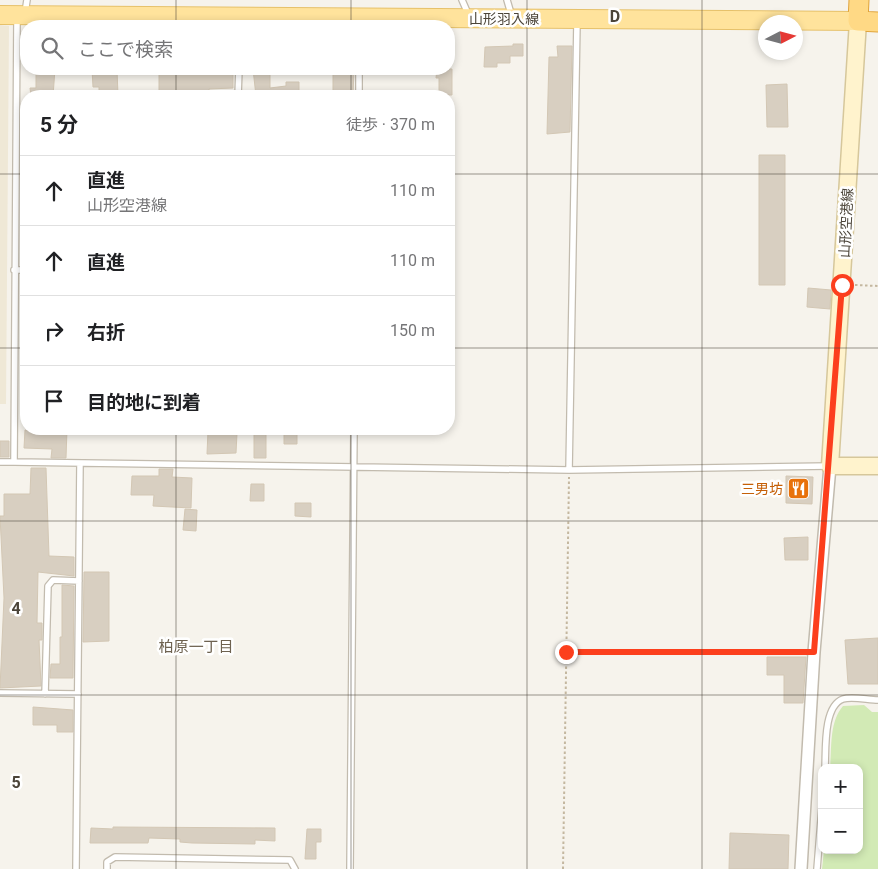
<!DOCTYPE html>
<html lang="ja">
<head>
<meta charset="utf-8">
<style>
  body { margin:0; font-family:Roboto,"Noto Sans JP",sans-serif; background:#f2f2f2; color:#202124 }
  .controls { position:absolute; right:15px; bottom:15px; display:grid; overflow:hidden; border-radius:10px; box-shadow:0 2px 8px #0003 }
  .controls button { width:45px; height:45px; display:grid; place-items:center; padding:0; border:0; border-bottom:1px solid #e0e0e0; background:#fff; color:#202124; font:25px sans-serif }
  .compass { position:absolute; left:758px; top:15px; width:45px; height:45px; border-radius:50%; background:#fff; box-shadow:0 2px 8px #0003; rotate:84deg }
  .stop { position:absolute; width:15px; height:15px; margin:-11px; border:4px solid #fc3f1d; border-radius:50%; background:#fff }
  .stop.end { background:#fc3f1d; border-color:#fff; box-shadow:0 1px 5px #0008 }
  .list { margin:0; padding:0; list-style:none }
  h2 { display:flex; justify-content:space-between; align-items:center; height:65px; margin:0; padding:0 20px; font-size:21px }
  h2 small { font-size:16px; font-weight:400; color:#757577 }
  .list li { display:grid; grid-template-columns:32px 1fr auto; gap:15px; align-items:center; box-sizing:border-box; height:70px; padding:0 20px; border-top:1px solid #e0e0e0 }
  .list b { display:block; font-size:19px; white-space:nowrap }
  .list p { margin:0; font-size:16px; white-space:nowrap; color:#757577 }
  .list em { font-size:16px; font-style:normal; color:#757577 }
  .icon { flex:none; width:28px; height:28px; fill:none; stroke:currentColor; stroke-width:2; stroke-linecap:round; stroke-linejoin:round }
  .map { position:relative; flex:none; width:878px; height:869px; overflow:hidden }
  .search { position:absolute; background:#fff; box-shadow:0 2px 8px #0003; left:20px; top:20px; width:435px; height:55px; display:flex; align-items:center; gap:12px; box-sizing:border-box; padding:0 18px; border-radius:20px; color:#757577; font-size:19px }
  .panel { position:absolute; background:#fff; box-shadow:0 2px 8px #0003; left:20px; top:90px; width:435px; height:345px; border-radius:20px }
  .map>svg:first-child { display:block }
  .education { fill:#efe8d6 }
  .green { fill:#d2eab5 }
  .building { fill:#d8cfc1; stroke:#d3c7b4 }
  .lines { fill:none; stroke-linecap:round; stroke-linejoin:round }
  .service-casing { stroke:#c2bbae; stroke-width:8 }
  .minor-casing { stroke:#c2bbae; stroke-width:14 }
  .secondary-casing { stroke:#d6c79b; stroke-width:19 }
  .primary-casing { stroke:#e6c16a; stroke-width:20 }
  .trunk-casing { stroke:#e0a43c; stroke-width:21 }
  .path { stroke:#c4b79f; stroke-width:2; stroke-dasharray:2.5 2.5; stroke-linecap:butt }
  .service { stroke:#fff; stroke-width:5.5 }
  .minor { stroke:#fff; stroke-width:11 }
  .secondary { stroke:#fff3cd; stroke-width:16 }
  .primary { stroke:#ffe39c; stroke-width:18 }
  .trunk { stroke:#ffd985; stroke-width:19 }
  .route { stroke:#fc3f1d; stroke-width:6 }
  .grid { fill:none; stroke:#4b4439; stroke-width:1; stroke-opacity:0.55 }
  .labels { text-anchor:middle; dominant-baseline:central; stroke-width:5; stroke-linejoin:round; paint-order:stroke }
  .street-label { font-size:14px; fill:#4b4439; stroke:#fff }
  .food-label { font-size:14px; fill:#c56008; stroke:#fff; text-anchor:end }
  .neighbourhood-label { font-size:15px; fill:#6e6250; stroke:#fff }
  .grid-label { font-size:16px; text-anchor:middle; font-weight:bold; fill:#4b4439; stroke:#fff; stroke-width:5; stroke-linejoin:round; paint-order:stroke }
</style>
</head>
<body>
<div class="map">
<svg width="878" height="869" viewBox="0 0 878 869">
  <rect width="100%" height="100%" fill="#f6f3ec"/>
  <path class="education" d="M0,25L9,26L6,404H0Z"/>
  <path class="green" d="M864,705L872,712H878V869H822L824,850H859V768H830C832,748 829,722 843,706Z"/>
  <path class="building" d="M513,44H523V56H510V63H497V67H484L485,47L513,46Z
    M557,46H572L570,132L547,134L549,57H558Z
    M43,69H55L53,96H31L30,88H36V72L43,71Z
    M92,69H117L118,96H99V87H93Z
    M159,69H233V88L209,89V96H178V92L159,91Z
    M253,69H270V88L286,86V82H299V96H256Z
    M333,69H354L353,96H333Z
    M437,69H452V95H439V78H436Z
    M787,84L788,127H767L766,85Z
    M759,155H785V285H759Z
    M808,288L831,290L830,309L807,307Z
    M56,429H67L66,458H51L52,449L24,448L25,430L56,431Z
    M254,429H266V458H254Z
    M284,429H297V444H284Z
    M208,431L237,433L236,453L207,454Z
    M0,441H9V457H0Z
    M31,468H46L49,556L74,557V576L38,572L37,623H42V640H39L41,686L0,688L4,598L0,516H4V494H30Z
    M159,469H173L172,477L192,478L191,508L153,506L154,495H131L132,476H159Z
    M786,476L813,477L812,504L786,503Z
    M251,484H264V501H250Z
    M295,503H311V517L295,516Z
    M185,509L197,510L196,531L183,530Z
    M808,537V560H785L784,538Z
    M84,572H109V641L83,642Z
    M62,585L74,586L73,678H50L51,664H60V637H62Z
    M878,638V684H848L845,640Z
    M767,657H806L803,703H784V675H767Z
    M33,707L73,710V732H57V725H33Z
    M113,827L275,828V841L255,840V844L192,843L180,842V839L149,838L148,843H90L91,828L113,829Z
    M307,829H321V842H316V859H305Z
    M730,833L789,835L788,869H729Z"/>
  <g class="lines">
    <defs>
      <path id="service" d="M462,0L469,16
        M507,0L512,17
        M25,13L27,0
        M238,96L239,69
        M359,96V69
        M14,270H26
        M0,462H14L17,18
        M14,462L569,470L829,466
        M569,470L577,22
        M0,693L78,694
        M45,694L48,586L53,580L79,581
        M825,768C826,750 823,706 843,699C852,696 868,700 878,700
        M76,869L80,463
        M107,869V862L115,857L290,860L295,869
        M350,869L354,429
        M817,869L822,807"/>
      <path id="minor" d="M801,869L814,652L830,466"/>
      <path id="secondary" d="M858,21L830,466H878"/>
      <path id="primary" d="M0,15L858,21"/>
      <path id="trunk" d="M859,0L858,21L878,22"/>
    </defs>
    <use href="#service" class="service-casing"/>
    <use href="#minor" class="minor-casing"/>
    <use href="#secondary" class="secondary-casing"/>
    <use href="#primary" class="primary-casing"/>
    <use href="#trunk" class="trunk-casing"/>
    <path class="path" d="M855,285L878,286
      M566,652H804
      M563,869L569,477"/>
    <use href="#service" class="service"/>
    <use href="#minor" class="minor"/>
    <use href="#secondary" class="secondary"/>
    <use href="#primary" class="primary"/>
    <use href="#trunk" class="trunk"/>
  </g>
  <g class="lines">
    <path class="route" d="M566,652H814L842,285"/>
  </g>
  <path class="grid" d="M176,0V26M351,0V26M527,0V869M702,0V869M176,69V96M351,69V96M0,174H26M449,174H878M0,348H26M449,348H878M176,429V869M351,429V869M0,521H878M0,695H878"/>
  <defs>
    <symbol id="restaurant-square" viewBox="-11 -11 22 22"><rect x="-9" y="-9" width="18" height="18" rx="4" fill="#e8710a" stroke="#fff"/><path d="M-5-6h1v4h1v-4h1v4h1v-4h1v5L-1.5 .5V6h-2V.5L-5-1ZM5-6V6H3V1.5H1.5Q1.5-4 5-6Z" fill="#fff"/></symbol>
  </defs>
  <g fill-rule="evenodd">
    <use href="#restaurant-square" x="786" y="476" width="25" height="25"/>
  </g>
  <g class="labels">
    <g class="street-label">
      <text x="504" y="19">山形羽入線</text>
      <text transform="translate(846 223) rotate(-87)">山形空港線</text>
    </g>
    <g class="food-label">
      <text x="783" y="489">三男坊</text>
    </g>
    <g class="neighbourhood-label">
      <text x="196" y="647">柏原一丁目</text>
    </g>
  </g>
  <g class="grid-label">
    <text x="615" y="22">D</text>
    <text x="16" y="614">4</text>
    <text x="16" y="788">5</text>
  </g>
</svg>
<div class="controls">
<button>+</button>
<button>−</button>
</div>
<svg class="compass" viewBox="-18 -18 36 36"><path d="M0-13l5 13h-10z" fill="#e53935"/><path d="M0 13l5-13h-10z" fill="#757577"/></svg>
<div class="stop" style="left:842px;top:285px"></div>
<div class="stop end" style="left:566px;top:652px"></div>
<div class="search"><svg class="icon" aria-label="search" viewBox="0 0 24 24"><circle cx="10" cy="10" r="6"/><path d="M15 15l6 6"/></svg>ここで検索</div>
<section class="panel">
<h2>5 分<small>徒歩 · 370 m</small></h2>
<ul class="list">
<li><svg class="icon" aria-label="ahead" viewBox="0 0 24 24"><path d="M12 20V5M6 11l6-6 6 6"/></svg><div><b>直進</b><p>山形空港線</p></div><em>110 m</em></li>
<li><svg class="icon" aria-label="ahead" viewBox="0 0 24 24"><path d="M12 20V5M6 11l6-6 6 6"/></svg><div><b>直進</b></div><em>110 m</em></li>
<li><svg class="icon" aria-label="right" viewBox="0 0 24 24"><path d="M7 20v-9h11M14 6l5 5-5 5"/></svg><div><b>右折</b></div><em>150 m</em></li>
<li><svg class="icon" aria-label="arrive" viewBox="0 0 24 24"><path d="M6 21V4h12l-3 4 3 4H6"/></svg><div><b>目的地に到着</b></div></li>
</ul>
</section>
</div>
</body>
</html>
